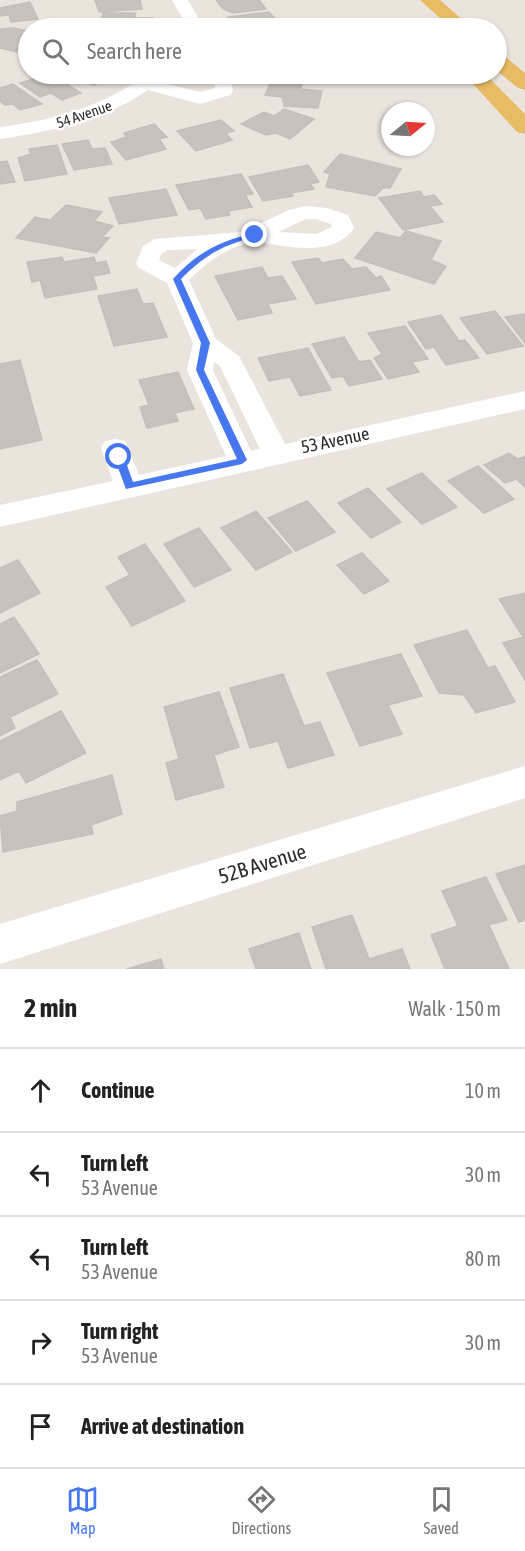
<!DOCTYPE html>
<html lang="en">
<head>
<meta charset="utf-8">
<style>
  body { margin:0; font-family:"Asap Condensed",sans-serif; background:#f2f2f2; color:#222 }
  .compass { position:absolute; left:381px; top:102px; width:54px; height:54px; border-radius:50%; background:#fff; box-shadow:0 2px 4px #0004; rotate:72deg }
  .stop { position:absolute; width:18px; height:18px; margin:-14px; border:4px solid #4677ef; border-radius:50%; background:#fff }
  .stop.end { background:#4677ef; border-color:#fff; box-shadow:0 2px 6px #0008 }
  .list { margin:0; padding:0; list-style:none }
  h2 { display:flex; justify-content:space-between; align-items:center; height:78px; margin:0; padding:0 24px; font-size:26px }
  h2 small { font-size:20px; font-weight:400; color:#767676 }
  .list li { display:grid; grid-template-columns:39px 1fr auto; gap:18px; align-items:center; box-sizing:border-box; height:84px; padding:0 24px; border-top:2px solid #e0e0e0 }
  .list b { display:block; font-size:22px; white-space:nowrap }
  .list p { margin:0; font-size:20px; white-space:nowrap; color:#767676 }
  .list em { font-size:20px; font-style:normal; color:#767676 }
  .icon { flex:none; width:33px; height:33px; fill:none; stroke:currentColor; stroke-width:2; stroke-linecap:round; stroke-linejoin:round }
  .map { position:relative; flex:none; width:525px; height:969px; overflow:hidden }
  .search { position:absolute; background:#fff; box-shadow:0 2px 4px #0004; left:18px; right:18px; top:18px; height:66px; display:flex; align-items:center; gap:15px; box-sizing:border-box; padding:0 21px; border-radius:33px; color:#767676; font-size:22px }
  .sheet { height:498px; background:#fff }
  nav { display:flex; justify-content:space-around; align-items:center; box-sizing:border-box; height:84px; border-top:2px solid #e0e0e0; background:#fff; font-size:16px; color:#767676 }
  nav a { display:grid; justify-items:center; gap:3px }
  nav .on { color:#4677ef }
  .map>svg:first-child { display:block }
  .building { fill:#c7c2bb; stroke:#c7bfb7; stroke-width:1.5 }
  .lines { fill:none; stroke-linecap:round; stroke-linejoin:round }
  .minor { fill:#fff; fill-rule:evenodd }
  .major { fill:#e8bc65; fill-rule:evenodd }
  .route { fill:#4677ef }
  .labels { text-anchor:middle; dominant-baseline:central; stroke-width:5; stroke-linejoin:round; paint-order:stroke }
  .far-street-label { font-size:15px; fill:#2a2a2a; stroke:#fff }
  .street-label { font-size:18px; fill:#2a2a2a; stroke:#fff }
  .near-street-label { font-size:21px; fill:#2a2a2a; stroke:#fff }
</style>
</head>
<body>
<div class="map">
<svg width="525" height="969" viewBox="0 0 525 969">
  <rect width="100%" height="100%" fill="#ebe4dd"/>
  <path class="building" d="M95,0H140L142,9L99,12Z
    M216,0H259L266,9L233,13L223,9Z
    M30,2L38,19L11,22L9,15L0,16V8Z
    M269,12L281,26L253,28L247,23L234,25L228,17Z
    M103,13H135V18H153L151,25H100Z
    M14,28L28,31V44L17,52L0,48V29Z
    M50,74L81,93L62,100L51,93L40,97L20,83Z
    M62,74H101L109,77L94,85Z
    M272,79L302,81L301,89L322,91L318,108L284,106L282,97L265,95Z
    M13,84L42,104L20,110L13,104L5,105L0,101V88Z
    M284,109L314,119L290,139L276,133L266,135L241,124L264,112L274,116Z
    M221,120L234,131L226,133L232,140L196,151L177,131Z
    M154,124L167,137L159,139L166,149L126,160L111,142L126,137L124,133Z
    M88,140L92,149L105,148L112,164L74,170L62,144Z
    M57,145L67,174L25,181L18,158L31,154L29,149Z
    M340,154L401,169L390,188H383L375,196L326,187L330,174L324,172Z
    M7,161L15,182L0,184V162Z
    M308,165L319,182L310,184L314,189L291,193L293,196L263,201L249,177Z
    M241,174L253,194L245,195L252,207L228,211L230,215L206,219L200,208L189,210L176,185Z
    M166,189L177,215L119,224L109,198Z
    M420,191L424,197L434,195L442,204L430,206L443,222L403,230L379,198Z
    M66,205L102,212L94,221L113,226L102,237L109,238L96,253L16,238L35,217L50,220Z
    M406,231L441,241L431,260L446,266L434,284L355,258L376,232L400,238Z
    M62,257L64,262L94,257L96,263L106,261L110,273L93,276L97,289L45,298L40,280L32,282L27,262Z
    M318,258L322,263L343,259L352,269L366,267L376,278L381,276L390,290L316,304L292,262Z
    M262,267L268,278L282,276L296,299L268,304L272,313L238,320L215,276Z
    M137,289L143,304L153,303L167,337L114,346L98,296Z
    M495,311L523,346L487,354L460,318Z
    M525,314V343L505,317Z
    M441,315L459,341L465,340L479,358L446,365L434,347L426,349L408,322Z
    M405,326L428,359L412,362L419,372L388,379L374,358L382,354L368,333Z
    M344,337L359,362L370,360L382,379L349,386L343,376L332,378L312,344Z
    M308,348L331,390L300,396L290,377L269,381L258,358Z
    M20,360L42,440L0,449V364Z
    M178,372L194,409L175,413L178,421L147,428L140,407L149,405L139,380Z
    M509,453L518,459L525,456V487L516,479L505,483L484,465Z
    M478,466L514,499L484,513L448,481Z
    M422,473L457,507L422,524L387,489Z
    M368,488L401,522L371,538L338,503Z
    M307,501L335,532L296,551L268,518Z
    M256,511L292,552L256,570L221,528Z
    M199,528L231,570L194,587L164,544Z
    M145,544L185,601L132,626L106,587L130,575L118,557Z
    M362,553L389,581L364,594L337,565Z
    M18,560L40,593L0,613V568Z
    M525,593V680L503,643L523,637L499,599Z
    M14,617L39,654L0,673V624Z
    M467,630L488,668L495,666L515,702L476,713L464,695L439,693L414,645Z
    M401,654L422,696L388,705L402,734L360,746L327,673Z
    M37,660L58,694L10,717L15,728L0,736V677Z
    M283,674L304,726L320,722L334,755L288,768L278,741L250,748L230,688Z
    M219,692L239,747L214,755L224,787L176,800L166,763L179,759L164,707Z
    M61,711L86,753L26,783L19,771L0,780V741Z
    M112,775L122,814L91,825L93,834L3,852L0,816L17,811V802Z
    M525,865V920L519,922L496,874Z
    M486,877L507,920L489,925L509,969H445L431,935L458,926L442,891Z
    M352,915L369,959L402,949L410,969H326L312,927Z
    M299,933L311,969H256L249,949Z
    M161,959L164,969H127Z"/>
  <g class="lines">
    <path class="minor" d="M172,0H188L204,28H188Z
      M148,74H168L159,82L200,92L215,88V85L194,78L191,74H216L230,78L233,91L230,95L200,104L148,90C103,121 53,131 0,139V127C58,119 99,108 148,74Z
      M306,206L327,208L348,215L354,228C337,253 303,249 276,245C268,244 260,241 253,242C227,247 207,262 189,280L216,339L239,356L285,444L525,391V409L0,527V505L113,481L101,448L105,441L115,439L125,441L139,475L226,456L187,370L193,343L167,283L139,268L136,263L143,246L155,239L242,232L289,210ZM306,219H316L331,224L332,227L316,234L278,232ZM198,249L175,268L159,260L161,254L168,250ZM214,362L220,366L260,449L251,451L213,370Z
      M525,766V798L0,964V924Z"/>
    <path class="major" d="M420,0H440L472,28H451Z
      M496,53L503,55L525,73V90L518,88L496,70Z
      M464,74H485L525,114V134L517,132Z"/>
  </g>
  <path class="route" d="M255,233L258,236C223,245 206,254 181,279L210,343L204,370L247,460L242,464L126,489L114,457L119,453L124,457L133,482L237,459L196,370L201,343L173,279C196,253 221,240 255,233Z"/>
  <g class="labels">
    <g class="far-street-label">
      <text transform="translate(84 114) rotate(-19)">54 Avenue</text>
    </g>
    <g class="street-label">
      <text transform="translate(335 440) rotate(-12)">53 Avenue</text>
    </g>
    <g class="near-street-label">
      <text transform="translate(262 863) rotate(-17)">52B Avenue</text>
    </g>
  </g>
</svg>
<svg class="compass" viewBox="-18 -18 36 36"><path d="M0-13l5 13h-10z" fill="#e53935"/><path d="M0 13l5-13h-10z" fill="#767676"/></svg>
<div class="stop" style="left:119px;top:457px"></div>
<div class="stop end" style="left:255px;top:235px"></div>
<div class="search"><svg class="icon" aria-label="search" viewBox="0 0 24 24"><circle cx="10" cy="10" r="6"/><path d="M15 15l6 6"/></svg>Search here</div>
</div>
<section class="sheet">
<h2>2 min<small>Walk · 150 m</small></h2>
<ul class="list">
<li><svg class="icon" aria-label="ahead" viewBox="0 0 24 24"><path d="M12 20V5M6 11l6-6 6 6"/></svg><div><b>Continue</b></div><em>10 m</em></li>
<li><svg class="icon" aria-label="left" viewBox="0 0 24 24"><path d="M17 20v-9H6M10 6l-5 5 5 5"/></svg><div><b>Turn left</b><p>53 Avenue</p></div><em>30 m</em></li>
<li><svg class="icon" aria-label="left" viewBox="0 0 24 24"><path d="M17 20v-9H6M10 6l-5 5 5 5"/></svg><div><b>Turn left</b><p>53 Avenue</p></div><em>80 m</em></li>
<li><svg class="icon" aria-label="right" viewBox="0 0 24 24"><path d="M7 20v-9h11M14 6l5 5-5 5"/></svg><div><b>Turn right</b><p>53 Avenue</p></div><em>30 m</em></li>
<li><svg class="icon" aria-label="arrive" viewBox="0 0 24 24"><path d="M6 21V4h12l-3 4 3 4H6"/></svg><div><b>Arrive at destination</b></div></li>
</ul>
</section>
<nav>
<a class="on"><svg class="icon" aria-label="map" viewBox="0 0 24 24"><path d="M3 6l6-2 6 2 6-2v14l-6 2-6-2-6 2zM9 4v14M15 6v14"/></svg>Map</a>
<a><svg class="icon" aria-label="directions" viewBox="0 0 24 24"><path d="M12 3l9 9-9 9-9-9zM9 14v-3h6M13 9l2 2-2 2"/></svg>Directions</a>
<a><svg class="icon" aria-label="saved" viewBox="0 0 24 24"><path d="M7 4h10v16l-5-4-5 4z"/></svg>Saved</a>
</nav>
</body>
</html>
